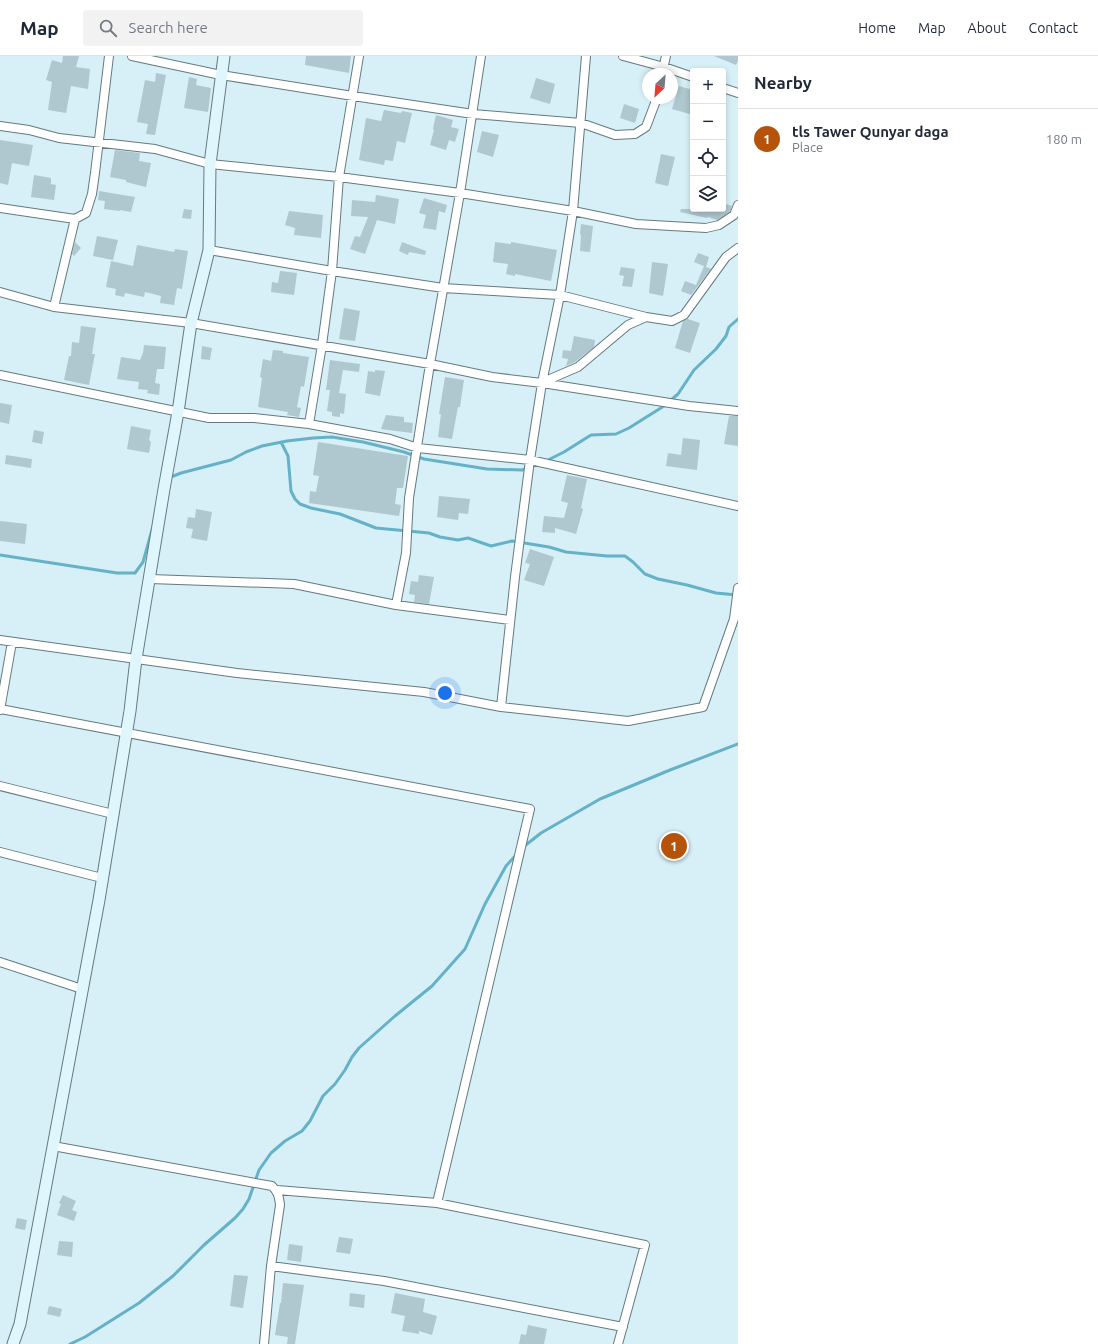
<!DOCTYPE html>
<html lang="en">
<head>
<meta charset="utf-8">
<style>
  body { margin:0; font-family:Ubuntu,sans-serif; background:#f2f2f3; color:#1f2937 }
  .controls { position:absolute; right:12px; top:12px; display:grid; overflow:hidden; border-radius:4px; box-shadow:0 2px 6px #0003 }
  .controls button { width:36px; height:36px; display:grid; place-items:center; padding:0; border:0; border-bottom:1px solid #e0e1e3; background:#fff; color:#1f2937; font:20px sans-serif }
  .compass { position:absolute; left:642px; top:12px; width:36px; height:36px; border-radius:50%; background:#fff; box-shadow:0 2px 6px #0003; rotate:206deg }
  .you { position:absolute; left:445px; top:637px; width:14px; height:14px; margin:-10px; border:3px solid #fff; border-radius:50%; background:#1a73e8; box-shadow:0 0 0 6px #1a73e833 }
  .badge { display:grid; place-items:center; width:26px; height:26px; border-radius:50%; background:#b45309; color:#fff; font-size:13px; font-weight:700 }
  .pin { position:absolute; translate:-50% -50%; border:2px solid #fff; box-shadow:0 1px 4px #0006 }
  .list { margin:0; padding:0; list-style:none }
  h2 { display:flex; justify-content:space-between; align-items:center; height:52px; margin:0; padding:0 16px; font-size:17px }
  h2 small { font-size:13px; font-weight:400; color:#747a83 }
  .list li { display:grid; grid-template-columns:26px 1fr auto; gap:12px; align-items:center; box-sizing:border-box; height:60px; padding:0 16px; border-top:1px solid #e0e1e3 }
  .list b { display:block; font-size:15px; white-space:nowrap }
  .list p { margin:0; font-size:13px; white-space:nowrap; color:#747a83 }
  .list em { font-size:13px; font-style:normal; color:#747a83 }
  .icon { flex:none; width:22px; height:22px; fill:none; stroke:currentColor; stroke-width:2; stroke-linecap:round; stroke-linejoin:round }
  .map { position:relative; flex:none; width:738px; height:1288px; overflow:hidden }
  header { display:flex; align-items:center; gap:24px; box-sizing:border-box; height:56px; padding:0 20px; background:#fff; border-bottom:1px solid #e0e1e3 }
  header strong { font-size:19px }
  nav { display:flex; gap:22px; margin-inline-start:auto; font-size:14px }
  .search { width:280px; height:36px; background:#f2f2f3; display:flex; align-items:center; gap:10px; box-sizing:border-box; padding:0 14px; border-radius:4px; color:#747a83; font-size:15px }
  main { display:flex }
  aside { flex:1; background:#fff }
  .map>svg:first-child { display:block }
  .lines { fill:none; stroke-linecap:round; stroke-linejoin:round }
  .stream { stroke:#65b2c8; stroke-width:3 }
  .building { fill:#afc7ce }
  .street-casing { stroke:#647a80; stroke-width:10 }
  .secondary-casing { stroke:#647a80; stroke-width:13 }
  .street { stroke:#fff; stroke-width:8 }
  .secondary { stroke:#dff6fd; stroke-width:11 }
</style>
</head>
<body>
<header>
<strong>Map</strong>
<div class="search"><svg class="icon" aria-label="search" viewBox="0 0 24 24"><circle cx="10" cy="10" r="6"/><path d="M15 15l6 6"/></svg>Search here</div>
<nav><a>Home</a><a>Map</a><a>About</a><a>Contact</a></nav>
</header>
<main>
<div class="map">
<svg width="738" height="1288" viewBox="0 0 738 1288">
  <rect width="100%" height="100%" fill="#d7eff6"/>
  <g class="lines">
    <path class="stream" d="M281,386L288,400L291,435L295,443L300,448L311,452L340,458L376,472L429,477L440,481L458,484L468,482L491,490L512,485L549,491L566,496L607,500H625L633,506L645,518L658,523L687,529L716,537L737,539
      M544,406L564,396L591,379L616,378L629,372L664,350L678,338L694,314L716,293L726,280L729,271L738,263
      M169,423L171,421L181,417L231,404L246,396L262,390L287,385L313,382L332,381L363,386L404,396L424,403L487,413L522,414L528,412
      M0,499L117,517H135L143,506L152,474
      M522,792L541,777L600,743L670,714L738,688
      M70,1288L85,1281L139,1247L173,1220L204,1189L235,1162L243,1153L249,1143L259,1114L271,1097L285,1085L302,1075L310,1065L323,1040L335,1028L345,1014L352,1001L359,992L395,960L432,930L465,893L485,848L506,810L517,798"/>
  </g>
  <path class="building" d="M63,0H79L76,11L90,13L88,33L71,30L66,57L48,54L52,26L46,24L52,4L62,7Z
    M306,0H351L349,17L305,9Z
    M714,0H738V5L736,9Z
    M156,17L166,19L155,79L146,78L148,68L137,66L145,24L155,26Z
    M189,21L197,23L196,29L211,32L208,56L184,52Z
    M536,22L555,28L550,48L530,42Z
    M679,30L693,34V59L672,53Z
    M624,48L639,53L635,67L620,62Z
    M384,54L401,57L402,55L412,57L405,87L397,85L393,105L385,104L384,109L359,104L366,62L381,65Z
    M436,59L453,64L451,71L459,73L455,86L449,84L446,94L430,89L434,74L433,73Z
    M482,75L499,79L493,101L477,96Z
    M0,84L33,89L29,110L12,107L8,129L0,127Z
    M115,94L140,97L139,105L151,107L146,131L126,126V124L110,121Z
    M661,98L675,101L668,130L655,127Z
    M34,119L51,122V128L56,129L54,144L31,141Z
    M99,135L135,141L131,156L120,154V155L104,153L105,145L98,144Z
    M376,139L399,143L395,168L377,164L365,198L350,193L355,180L360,181L368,161L351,160L352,144L375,146Z
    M424,142L447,149L445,157L439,155L436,174L423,172L426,159L419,157Z
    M723,147L732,150L730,155L717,164L708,161L707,162L680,156L681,153H723Z
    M184,153L192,154L191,163L182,162Z
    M289,155L323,159L321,182L294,179L295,172L285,169Z
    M581,168L593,170L590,196L580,195L581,179L580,178Z
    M97,180L118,184L113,204L93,200Z
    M75,186L81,192L74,200L72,198Z
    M402,186L426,195L425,199L409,196L408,199L399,195Z
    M495,186L511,188V186L557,194L551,225L515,218V220L506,218L508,208L493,206Z
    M137,189L174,196L175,193L188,195L182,233L177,232L174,249L160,247L161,240L145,236L144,241L125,237L124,241L115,239L116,233L106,231L111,205L133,210Z
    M698,197L709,201L706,211L694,206Z
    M652,206L668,208L663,240L649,237Z
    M704,210L711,213L691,239L681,235L685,225L696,229Z
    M621,211L635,213L632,231L622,230L624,220L619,219Z
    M280,215L297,217L294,239L271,236L272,226L278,227Z
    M344,252L360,255L355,285L339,283Z
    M688,263L700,267L690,297L675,292L683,265Z
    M81,270L96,272L92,298H95L89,329L64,324L69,300H71L72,286L79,287Z
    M574,280L595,284L594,291L575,306L566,310L568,303L562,302L563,294L571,295Z
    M144,289L166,291L164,313H157L155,327L160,328L159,339L147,337L148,334L138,333L139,326L117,323L121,301L140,304L143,297Z
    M202,290L212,292L210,304L201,303Z
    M273,294L283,295V297L309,301L304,331L301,330L297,351L301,352L299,361L287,359L288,356L258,351L262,322L260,321L263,303L271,305Z
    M330,304L360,308L359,316L343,314L339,337L346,338L344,358L340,357V361L332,360V356L327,355L330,334H326Z
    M375,314L385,315L380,340L365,337L368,315L375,316Z
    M445,321L464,324L460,351H458L452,383L438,381L441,358H439Z
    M0,347L12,349L9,368L0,366Z
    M386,359L404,361V366L413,367L412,377L381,373Z
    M729,360H738V390L724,388Z
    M131,370L151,374L149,384L151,386L149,397L127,393Z
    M34,374L44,376L42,388L32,386Z
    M683,382L700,384L697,414L666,410L668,397L681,399Z
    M318,386L408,400L403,432H397L395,448L401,449L399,460L309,447L310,435L316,436L319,420L313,419Z
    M6,399L32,403L31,412L5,408Z
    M567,419L587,423L581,452L583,453L576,478L555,472V477L542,476L544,460L564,462L568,447L561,445Z
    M439,440L470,443L468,458L459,457L458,464L437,461Z
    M196,453L212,456L207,485L191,482L193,473L186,472L188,461L195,462Z
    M0,465L27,468L25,488L0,485Z
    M530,493L554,501L544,530L524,524L530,508L525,507Z
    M419,519L434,521L429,548L414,546L415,539L409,538L411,525L418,526Z
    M63,1139L76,1145L72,1154L77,1156L74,1165L57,1159L61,1148L59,1147Z
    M17,1162L27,1164L25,1174L15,1172Z
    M339,1181L353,1183L350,1198L336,1196Z
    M59,1185L73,1186L72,1201L57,1199Z
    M289,1188L303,1190L301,1206L287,1204Z
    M234,1219L248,1220L243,1252L230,1250Z
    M283,1227L304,1229L295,1288H287L288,1281L275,1279L280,1247H281Z
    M350,1237L365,1239L364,1252L349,1250Z
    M395,1237L425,1243L423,1256L437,1260L432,1279L419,1275V1278L402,1275L405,1260L391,1257Z
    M49,1250L62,1253L60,1261L47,1258Z
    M528,1269L547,1273L544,1288H519L521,1278L526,1279Z"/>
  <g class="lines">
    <defs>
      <path id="street" d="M132,0L221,19L353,40L473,58L581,67L615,79L635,78L646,71L657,42
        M623,0L664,11L693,21
        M662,18L666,0
        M723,32L738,37
        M0,70L29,74L59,82L155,93L210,108L339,121L460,137L573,155L636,168L706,172L719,169L734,159L738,149
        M0,152L75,163L86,157L92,138L95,117L109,0
        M75,163L54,251L191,267L430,308L492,321L542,327L689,350L738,355
        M209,194L332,215L443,232L560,239L646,261
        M0,236L54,251
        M0,319L209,362H254L309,368L390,383L418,392L530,404L738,450
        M543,326L578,311L628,269L646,261L672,265L684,259L726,201L738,192
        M309,368L322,289L332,215L339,121L359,0
        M150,523L294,528L396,549L510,564
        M396,549L406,497L409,442L430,308L460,137L481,0
        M0,584L237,617L424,636L501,651L628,665L703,651L734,563L738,532
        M501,651L515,521L530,404L542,327L560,239L573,155L586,0
        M0,653L530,753L437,1147
        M0,654L12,586
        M0,730L113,758
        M0,796L102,822
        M0,906L82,933
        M53,1090L272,1130C278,1136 279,1140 280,1149L271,1210L264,1288
        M277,1134L437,1147L645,1189L618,1288
        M271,1210L384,1225L623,1271"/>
      <path id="secondary" d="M13,1288L20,1268L99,844L130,655L136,603L164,433L178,356L191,267L209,194L210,108L224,0"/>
    </defs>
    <use href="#street" class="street-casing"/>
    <use href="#secondary" class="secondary-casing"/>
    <use href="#street" class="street"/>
    <use href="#secondary" class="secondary"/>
  </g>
</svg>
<div class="controls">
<button>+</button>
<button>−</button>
<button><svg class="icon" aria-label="locate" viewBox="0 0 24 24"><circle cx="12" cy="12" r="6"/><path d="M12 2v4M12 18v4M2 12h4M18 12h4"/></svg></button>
<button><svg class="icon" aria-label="layers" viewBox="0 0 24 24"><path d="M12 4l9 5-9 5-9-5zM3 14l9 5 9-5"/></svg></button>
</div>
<svg class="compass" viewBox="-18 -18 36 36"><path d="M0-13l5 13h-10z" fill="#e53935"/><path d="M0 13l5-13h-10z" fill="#747a83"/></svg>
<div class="you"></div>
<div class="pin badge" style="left:674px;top:790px">1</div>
</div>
<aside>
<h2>Nearby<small></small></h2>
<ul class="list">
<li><span class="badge">1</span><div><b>tls Tawer Qunyar daga</b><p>Place</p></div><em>180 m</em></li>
</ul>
</aside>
</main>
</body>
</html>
